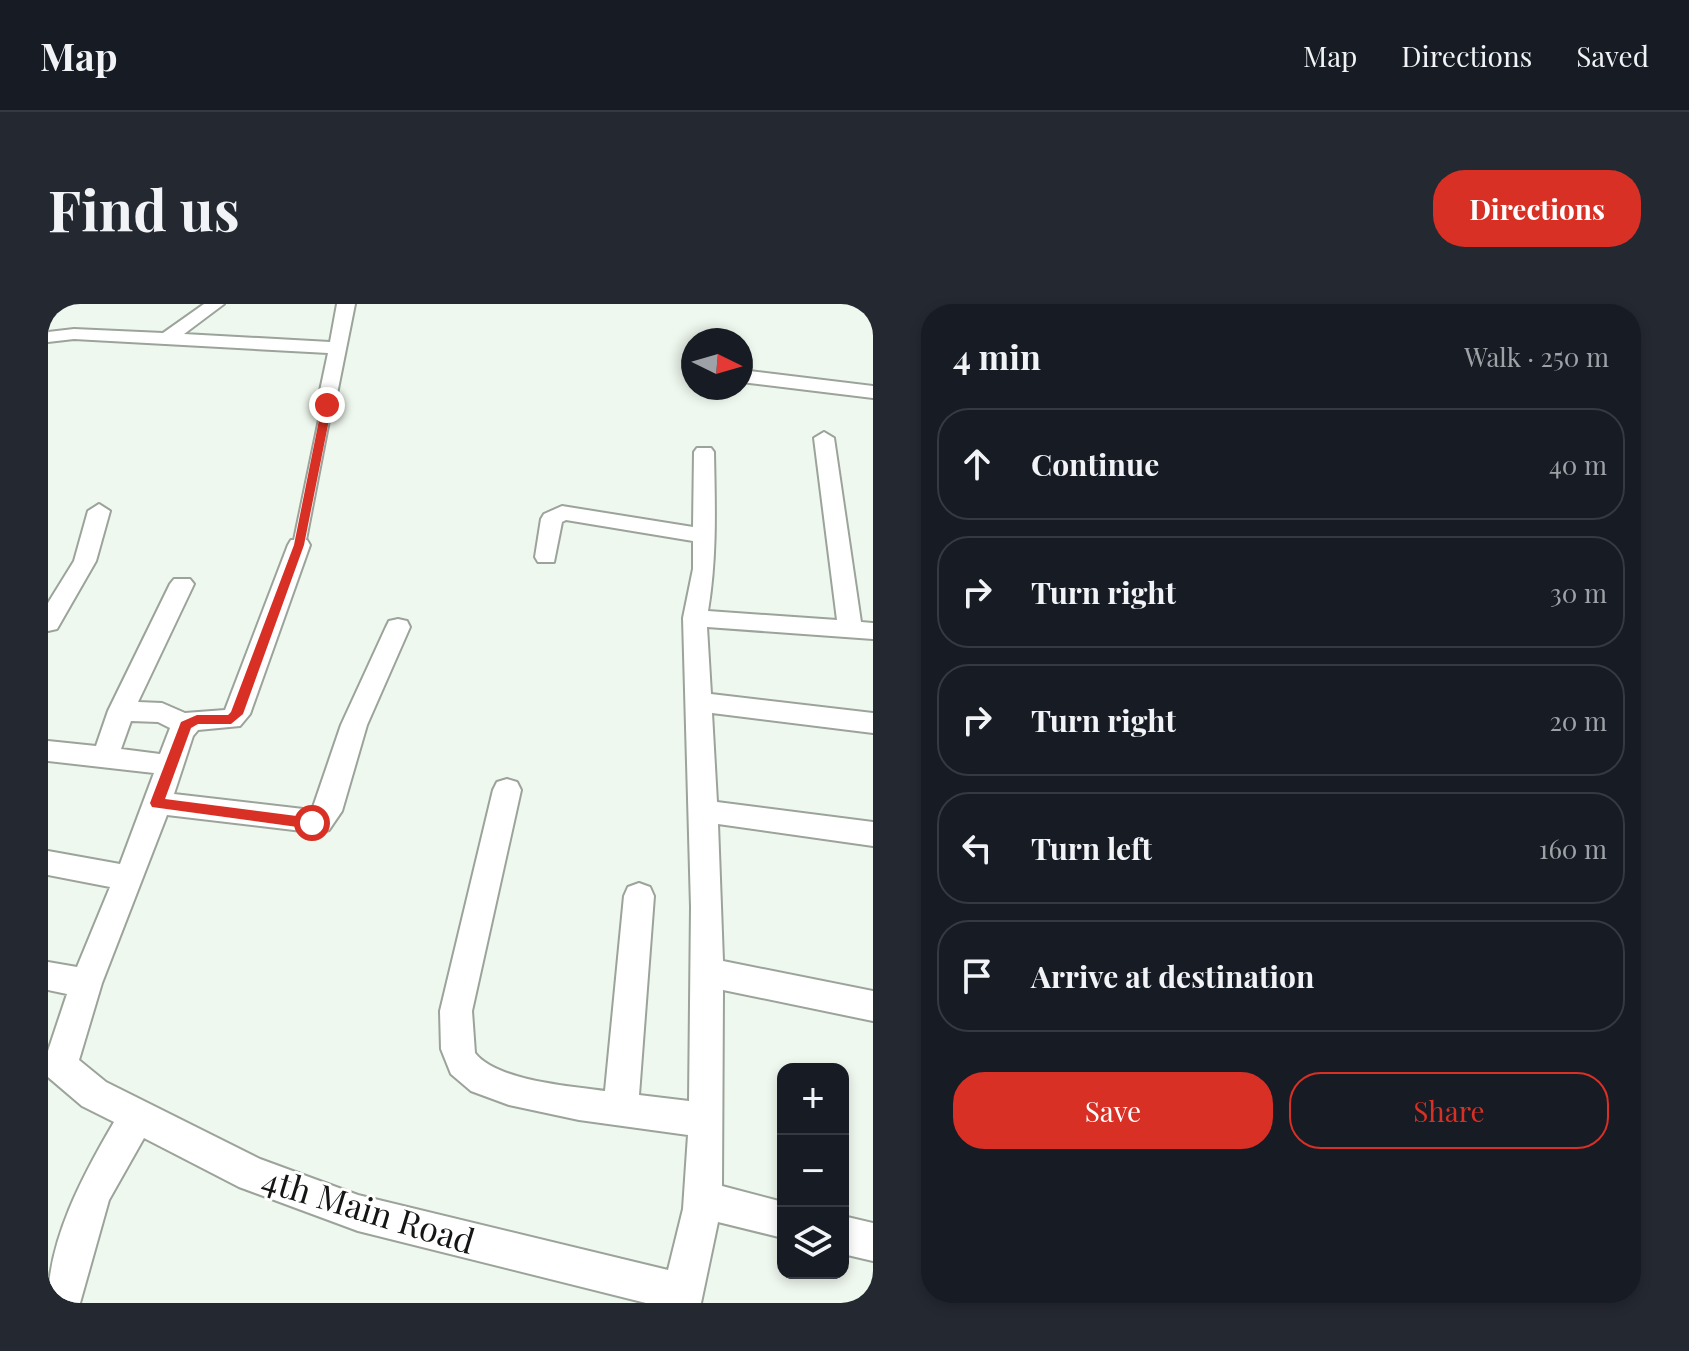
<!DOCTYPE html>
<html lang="en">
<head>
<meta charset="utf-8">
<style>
  body { margin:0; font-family:"Playfair Display",serif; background:#242831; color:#f1f3f6 }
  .controls { position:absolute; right:24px; bottom:24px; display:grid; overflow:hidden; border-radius:16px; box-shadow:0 4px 12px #0003 }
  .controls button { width:72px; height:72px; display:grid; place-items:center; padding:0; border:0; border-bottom:2px solid #363941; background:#171b24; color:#f1f3f6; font:40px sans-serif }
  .compass { position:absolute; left:633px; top:24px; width:72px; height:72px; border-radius:50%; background:#171b24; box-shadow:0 4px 12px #0003; rotate:95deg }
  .stop { position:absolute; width:24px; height:24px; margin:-18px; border:6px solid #d93025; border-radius:50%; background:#fff }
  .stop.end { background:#d93025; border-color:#fff; box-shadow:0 2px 8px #0008 }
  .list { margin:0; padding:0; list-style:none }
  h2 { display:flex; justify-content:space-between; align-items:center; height:104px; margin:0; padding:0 32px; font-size:34px }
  h2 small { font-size:26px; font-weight:400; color:#9ea1a6 }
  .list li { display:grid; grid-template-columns:52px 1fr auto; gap:24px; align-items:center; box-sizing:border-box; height:112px; margin:0 16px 16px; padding:0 16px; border:2px solid #363941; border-radius:32px }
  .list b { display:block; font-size:30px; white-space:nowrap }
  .list em { font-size:26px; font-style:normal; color:#9ea1a6 }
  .actions { display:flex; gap:16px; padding:24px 32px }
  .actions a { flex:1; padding:18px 0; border:2px solid #d93025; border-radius:32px; text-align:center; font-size:28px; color:#d93025 }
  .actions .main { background:#d93025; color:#fff }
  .icon { flex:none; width:44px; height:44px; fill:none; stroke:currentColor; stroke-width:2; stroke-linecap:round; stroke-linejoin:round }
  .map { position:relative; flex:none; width:825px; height:999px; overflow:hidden; border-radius:32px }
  header { display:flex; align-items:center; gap:48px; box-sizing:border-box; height:112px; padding:0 40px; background:#171b24; border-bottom:2px solid #363941 }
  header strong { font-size:38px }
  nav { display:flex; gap:44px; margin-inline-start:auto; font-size:28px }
  .intro { display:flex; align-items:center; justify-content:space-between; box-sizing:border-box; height:192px; padding:0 48px }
  h1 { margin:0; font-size:56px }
  .button { padding:20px 36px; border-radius:32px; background:#d93025; color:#fff; font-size:28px; font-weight:700 }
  main { display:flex; gap:48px; padding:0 48px }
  aside { flex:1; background:#171b24; border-radius:32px; box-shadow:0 4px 12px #0003 }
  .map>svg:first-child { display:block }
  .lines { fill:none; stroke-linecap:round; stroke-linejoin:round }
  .lane-casing { stroke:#9ba39a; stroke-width:4 }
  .street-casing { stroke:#9ba39a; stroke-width:4 }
  .lane { fill:#fff; fill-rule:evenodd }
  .street { fill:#fff; fill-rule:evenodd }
  .route { fill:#d93025 }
  .labels { text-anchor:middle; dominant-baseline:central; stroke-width:6; stroke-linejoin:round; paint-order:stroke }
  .near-street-label { font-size:34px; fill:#131612; stroke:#fff }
</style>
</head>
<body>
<header>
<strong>Map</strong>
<nav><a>Map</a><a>Directions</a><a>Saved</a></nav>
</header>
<div class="intro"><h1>Find us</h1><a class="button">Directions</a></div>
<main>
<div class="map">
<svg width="825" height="999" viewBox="0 0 825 999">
  <rect width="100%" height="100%" fill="#eff8ee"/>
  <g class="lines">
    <defs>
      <path id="lane" d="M279,98L284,101L257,241L251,245L245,241L274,101Z"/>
      <path id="street" d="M156,0H176L136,30L282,38L289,0H307L286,105L279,107L269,101L280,49L26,35L0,38V28L26,25L115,29Z
        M693,66L825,82V94L693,78Z
        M776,128L786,134L813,318L825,319V335L659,323L663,390L825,409V429L664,409L669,498L825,518V542L670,520L675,657L825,687V717L675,686L674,882L735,898V934L670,918L653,999H598L310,927L191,883L96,834L61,896L32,999H0C0,936 35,871 66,818L34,802L0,773V747L19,690L0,686V658L29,663L62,583L0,571V547L72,560L106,469L0,457V437L48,442L60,407L122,280L126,275H142L146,280L90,398L114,399L137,409L177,406L240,241L243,236H259L262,241L202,410L192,422L150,426L145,432L126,490L264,506L293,421L338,323L341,317L350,315L359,317L362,323L319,421L294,507L281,526L271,529L119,511L54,679L31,756L58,778L212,855L310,891L620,966L635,905L640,831L531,816L461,801L423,787L403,770L393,745L392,707L445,486L449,478L459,475L469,478L473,486L424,707L427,749C449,777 523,782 557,787L576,592L580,583L591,579L602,583L606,592L591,791L641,797L643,603L635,314L645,265V237L518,216L514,218L506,258H490L487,253L493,215L496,210L514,202L645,223L646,148L649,144H663L666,148C667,202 669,253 660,307L789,316L766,134ZM83,417L110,418L122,424L112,450L73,445Z
        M51,200L62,207L48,257L9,325L0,327V299L26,257L40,207Z
        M795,912L825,919V957L795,950Z"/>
    </defs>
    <use href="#lane" class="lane-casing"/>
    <use href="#street" class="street-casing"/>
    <use href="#lane" class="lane"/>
    <use href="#street" class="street"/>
  </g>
  <path class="route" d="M279,98L284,101L256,241L195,410L183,420H150L143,424L117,495L264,514L271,519L264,525L104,503L102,499L133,418L149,411H180L183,408L246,241L274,101Z"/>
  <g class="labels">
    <g class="near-street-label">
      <text transform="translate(321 905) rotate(17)">4th Main Road</text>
    </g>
  </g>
</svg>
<div class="controls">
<button>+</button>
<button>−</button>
<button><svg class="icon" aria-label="layers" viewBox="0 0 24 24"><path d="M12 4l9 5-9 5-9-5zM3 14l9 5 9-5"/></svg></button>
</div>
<svg class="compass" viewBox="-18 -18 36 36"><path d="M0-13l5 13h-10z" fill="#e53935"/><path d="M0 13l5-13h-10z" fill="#9ea1a6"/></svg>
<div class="stop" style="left:264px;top:519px"></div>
<div class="stop end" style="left:279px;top:101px"></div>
</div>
<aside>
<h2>4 min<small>Walk · 250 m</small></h2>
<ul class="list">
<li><svg class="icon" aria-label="ahead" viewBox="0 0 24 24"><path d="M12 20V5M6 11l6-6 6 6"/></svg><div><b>Continue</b></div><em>40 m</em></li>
<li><svg class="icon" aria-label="right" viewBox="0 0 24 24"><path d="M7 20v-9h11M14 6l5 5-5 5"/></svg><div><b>Turn right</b></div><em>30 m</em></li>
<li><svg class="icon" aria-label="right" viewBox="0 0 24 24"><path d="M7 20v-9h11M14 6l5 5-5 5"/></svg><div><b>Turn right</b></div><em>20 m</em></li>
<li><svg class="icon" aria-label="left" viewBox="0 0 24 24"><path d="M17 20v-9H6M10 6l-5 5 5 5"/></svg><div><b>Turn left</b></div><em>160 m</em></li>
<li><svg class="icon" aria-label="arrive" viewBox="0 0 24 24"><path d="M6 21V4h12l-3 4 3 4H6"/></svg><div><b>Arrive at destination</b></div></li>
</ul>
<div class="actions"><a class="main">Save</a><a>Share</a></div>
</aside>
</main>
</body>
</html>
